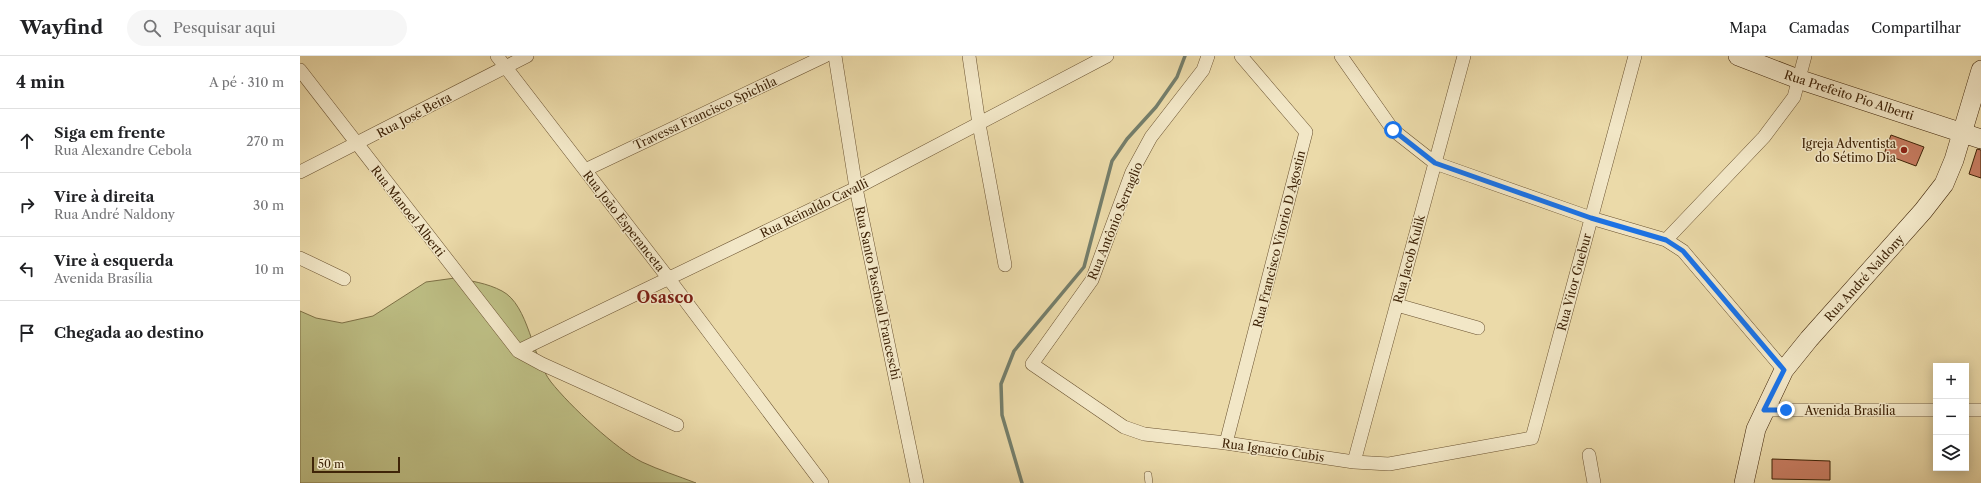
<!DOCTYPE html>
<html lang="pt">
<head>
<meta charset="utf-8">
<style>
  body { margin:0; font-family:"Libre Caslon Text",serif; background:#f6f6f6; color:#202124 }
  .controls { position:absolute; right:12px; bottom:12px; display:grid; overflow:hidden; border-radius:0px; box-shadow:0 2px 10px #0003 }
  .controls button { width:36px; height:36px; display:grid; place-items:center; padding:0; border:0; border-bottom:1px solid #e0e0e0; background:#fff; color:#202124; font:20px sans-serif }
  .scale { position:absolute; left:12px; bottom:10px; width:88px; box-sizing:border-box; padding-left:4px; border:2px solid #3f2408; border-top:0; font-size:11px; line-height:14px; white-space:nowrap; color:#3f2408; -webkit-text-stroke:3px #f2e7c7; paint-order:stroke }
  .stop { position:absolute; width:12px; height:12px; margin:-9px; border:3px solid #1a73e8; border-radius:50%; background:#fff }
  .stop.end { background:#1a73e8; border-color:#fff; box-shadow:0 1px 4px #0008 }
  .list { margin:0; padding:0; list-style:none }
  h2 { display:flex; justify-content:space-between; align-items:center; height:52px; margin:0; padding:0 16px; font-size:17px }
  h2 small { font-size:13px; font-weight:400; color:#757577 }
  .list li { display:grid; grid-template-columns:26px 1fr auto; gap:12px; align-items:center; box-sizing:border-box; height:64px; padding:0 16px; border-top:1px solid #e0e0e0 }
  .list b { display:block; font-size:15px; white-space:nowrap }
  .list p { margin:0; font-size:13px; white-space:nowrap; color:#757577 }
  .list em { font-size:13px; font-style:normal; color:#757577 }
  .icon { flex:none; width:22px; height:22px; fill:none; stroke:currentColor; stroke-width:2; stroke-linecap:round; stroke-linejoin:round }
  .map { position:relative; flex:none; width:1681px; height:427px; overflow:hidden }
  header { display:flex; align-items:center; gap:24px; box-sizing:border-box; height:56px; padding:0 20px; background:#fff; border-bottom:1px solid #e0e0e0 }
  header strong { font-size:19px }
  nav { display:flex; gap:22px; margin-inline-start:auto; font-size:14px }
  .search { width:280px; height:36px; background:#f6f6f6; display:flex; align-items:center; gap:10px; box-sizing:border-box; padding:0 14px; border-radius:22px; color:#757577; font-size:15px }
  main { display:flex }
  aside { flex:1; background:#fff }
  .map>svg:first-child { display:block }
  .green { fill:#bdbe84; stroke:#7e7146 }
  .lines { fill:none; stroke-linecap:round; stroke-linejoin:round }
  .stream { stroke:#747e6b; stroke-width:3.5 }
  .building { fill:#c77c61; stroke:#3f2408 }
  .service-casing { stroke:#6a5230; stroke-width:8 }
  .minor-casing { stroke:#6a5230; stroke-width:14 }
  .secondary-casing { stroke:#3f2408; stroke-width:20 }
  .service { stroke:#f2e7c7; stroke-width:7 }
  .minor { stroke:#f2e7c7; stroke-width:13 }
  .secondary { stroke:#f2e7c7; stroke-width:19 }
  .route { stroke:#1a73e8; stroke-width:5 }
  .poi-dot { fill:#8f2418; stroke:#f2e7c7; stroke-width:1.5 }
  .labels { text-anchor:middle; dominant-baseline:central; stroke-width:3; stroke-linejoin:round; paint-order:stroke }
  .street-label { font-size:12px; fill:#3f2408; stroke:#f2e7c7 }
  .poi-label { font-size:12px; fill:#3f2408; stroke:#f2e7c7; text-anchor:end }
  .district-label { font-size:16px; font-weight:bold; fill:#7a1f14; stroke:#f2e7c7 }
</style>
</head>
<body>
<header>
<strong>Wayfind</strong>
<div class="search"><svg class="icon" aria-label="search" viewBox="0 0 24 24"><circle cx="10" cy="10" r="6"/><path d="M15 15l6 6"/></svg>Pesquisar aqui</div>
<nav><a>Mapa</a><a>Camadas</a><a>Compartilhar</a></nav>
</header>
<main>
<aside>
<h2>4 min<small>A pé · 310 m</small></h2>
<ul class="list">
<li><svg class="icon" aria-label="ahead" viewBox="0 0 24 24"><path d="M12 20V5M6 11l6-6 6 6"/></svg><div><b>Siga em frente</b><p>Rua Alexandre Cebola</p></div><em>270 m</em></li>
<li><svg class="icon" aria-label="right" viewBox="0 0 24 24"><path d="M7 20v-9h11M14 6l5 5-5 5"/></svg><div><b>Vire à direita</b><p>Rua André Naldony</p></div><em>30 m</em></li>
<li><svg class="icon" aria-label="left" viewBox="0 0 24 24"><path d="M17 20v-9H6M10 6l-5 5 5 5"/></svg><div><b>Vire à esquerda</b><p>Avenida Brasília</p></div><em>10 m</em></li>
<li><svg class="icon" aria-label="arrive" viewBox="0 0 24 24"><path d="M6 21V4h12l-3 4 3 4H6"/></svg><div><b>Chegada ao destino</b></div></li>
</ul>
</aside>
<div class="map">
<svg width="1681" height="427" viewBox="0 0 1681 427">
  <rect width="100%" height="100%" fill="#ebdaa9"/>
  <filter id="stains"><feTurbulence type="fractalNoise" baseFrequency=".005" numOctaves="4"/><feColorMatrix values="0 0 0 0 .2 0 0 0 0 .09 0 0 0 0 .02 0 0 0 .5 -.17"/></filter>
  <radialGradient id="worn" r=".72"><stop offset=".6" stop-color="#630" stop-opacity="0"/><stop offset="1" stop-color="#630" stop-opacity=".3"/></radialGradient>
  <path class="green" d="M155,222C171,225 187,227 202,235C229,249 232,302 251,326C270,350 316,393 342,406C359,414 378,420 396,427H0V255L16,262L42,267L73,260L126,226Z"/>
  <g class="lines">
    <path class="stream" d="M722,427L702,359L701,328L714,295L784,211L812,105L827,83L856,51L877,21L885,0"/>
  </g>
  <path class="building" d="M1591,79L1624,91L1616,110L1584,98Z
    M1677,93L1681,94V122L1669,118Z
    M1472,403L1530,405V424L1472,423Z"/>
  <g class="lines">
    <defs>
      <path id="service" d="M848,419L849,427"/>
      <path id="minor" d="M197,0L369,223L522,427
        M535,0L556,132L617,427
        M669,0L679,68L705,209
        M908,0L903,14L851,81L832,116L792,224L732,308L824,371L844,378L926,387L1054,406L1089,408L1232,382L1335,0
        M1041,0L1093,74L1135,107L1291,162L1366,184L1383,195L1484,314
        M0,14L218,295L242,308L377,369
        M285,114L525,0
        M0,116L227,0
        M1366,184L1464,81L1494,41L1505,0
        M0,202L44,223
        M1097,249L1178,272
        M218,295L556,132L807,0
        M1464,354H1636
        M1666,354H1681
        M926,387L1006,76L941,0
        M1289,399L1294,427
        M1054,406L1164,0"/>
      <path id="secondary" d="M1438,0L1498,23L1681,83
        M1444,427L1456,373L1484,314L1509,283L1623,155L1644,128L1654,104L1681,14"/>
    </defs>
    <use href="#service" class="service-casing"/>
    <use href="#minor" class="minor-casing"/>
    <use href="#secondary" class="secondary-casing"/>
    <use href="#service" class="service"/>
    <use href="#minor" class="minor"/>
    <use href="#secondary" class="secondary"/>
  </g>
  <g class="lines">
    <path class="route" d="M1093,74L1135,107L1291,162L1366,184L1383,195L1484,314L1464,354H1486"/>
  </g>
  <circle class="poi-dot" cx="1604" cy="94" r="4"/>
  <g class="labels">
    <g class="street-label">
      <text transform="translate(1549 39) rotate(18)">Rua Prefeito Pio Alberti</text>
      <text transform="translate(405 57) rotate(-25)">Travessa Francisco Spichila</text>
      <text transform="translate(114 59) rotate(-28)">Rua José Beira</text>
      <text transform="translate(514 152) rotate(-26)">Rua Reinaldo Cavalli</text>
      <text transform="translate(108 155) rotate(52)">Rua Manoel Alberti</text>
      <text transform="translate(324 165) rotate(52)">Rua João Esperanceta</text>
      <text transform="translate(815 165) rotate(-68)">Rua Antônio Serraglio</text>
      <text transform="translate(979 183) rotate(-76)">Rua Francisco Vitorio D Agostin</text>
      <text transform="translate(1109 203) rotate(-75)">Rua Jacob Kulik</text>
      <text transform="translate(1564 222) rotate(-48)">Rua André Naldony</text>
      <text transform="translate(1274 226) rotate(-75)">Rua Vitor Guebur</text>
      <text transform="translate(578 237) rotate(78)">Rua Santo Paschoal Franceschi</text>
      <text x="1550" y="354">Avenida Brasília</text>
      <text transform="translate(973 394) rotate(8)">Rua Ignacio Cubis</text>
    </g>
    <g class="poi-label">
      <text x="1596" y="87">Igreja Adventista<tspan x="1596" dy="14">do Sétimo Dia</tspan></text>
    </g>
    <g class="district-label">
      <text x="365" y="241">Osasco</text>
    </g>
  </g>
  <rect width="100%" height="100%" filter="url(#stains)"/>
  <rect width="100%" height="100%" fill="url(#worn)"/>
</svg>
<div class="controls">
<button>+</button>
<button>−</button>
<button><svg class="icon" aria-label="layers" viewBox="0 0 24 24"><path d="M12 4l9 5-9 5-9-5zM3 14l9 5 9-5"/></svg></button>
</div>
<div class="scale">50 m</div>
<div class="stop" style="left:1093px;top:74px"></div>
<div class="stop end" style="left:1486px;top:354px"></div>
</div>
</main>
</body>
</html>
